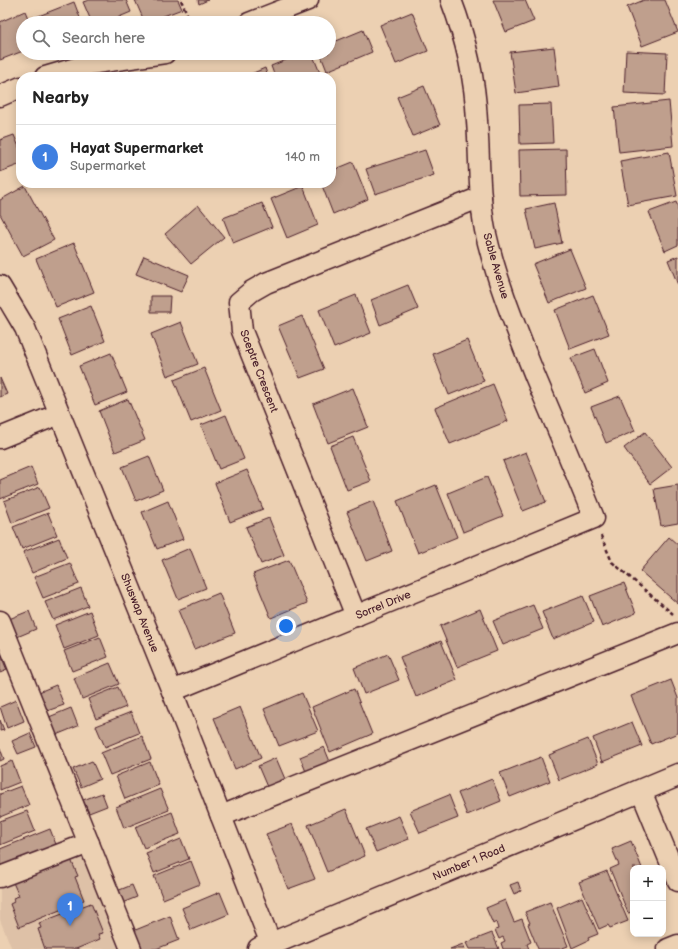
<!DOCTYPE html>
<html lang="en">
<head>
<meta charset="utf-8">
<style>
  body { margin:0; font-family:"Balsamiq Sans",sans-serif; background:#f6f6f6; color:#222 }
  .controls { position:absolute; right:12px; bottom:12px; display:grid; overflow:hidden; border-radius:8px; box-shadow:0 2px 10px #0003 }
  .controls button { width:36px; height:36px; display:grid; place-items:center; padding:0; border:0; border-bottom:1px solid #e0e0e0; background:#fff; color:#222; font:20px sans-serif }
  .you { position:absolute; left:286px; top:626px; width:14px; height:14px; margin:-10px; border:3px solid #fff; border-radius:50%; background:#1a73e8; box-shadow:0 0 0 6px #1a73e833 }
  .badge { display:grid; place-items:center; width:26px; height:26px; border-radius:50%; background:#4a1f2b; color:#fff; font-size:13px; font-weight:700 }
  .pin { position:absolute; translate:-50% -33px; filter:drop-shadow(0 1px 2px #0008) }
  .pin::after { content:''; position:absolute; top:21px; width:14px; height:12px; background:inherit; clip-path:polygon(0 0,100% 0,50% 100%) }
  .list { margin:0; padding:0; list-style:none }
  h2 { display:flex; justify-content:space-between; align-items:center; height:52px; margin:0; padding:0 16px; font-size:17px }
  h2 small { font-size:13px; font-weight:400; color:#767676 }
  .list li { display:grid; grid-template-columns:26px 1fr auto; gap:12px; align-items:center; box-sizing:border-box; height:64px; padding:0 16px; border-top:1px solid #e0e0e0 }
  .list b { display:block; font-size:15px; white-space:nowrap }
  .list p { margin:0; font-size:13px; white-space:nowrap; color:#767676 }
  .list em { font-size:13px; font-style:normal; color:#767676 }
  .icon { flex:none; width:22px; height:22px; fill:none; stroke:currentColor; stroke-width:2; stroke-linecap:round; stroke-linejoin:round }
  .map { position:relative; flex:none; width:678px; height:949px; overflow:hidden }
  .search { position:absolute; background:#fff; box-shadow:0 2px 10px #0003; left:16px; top:16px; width:320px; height:44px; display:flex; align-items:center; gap:10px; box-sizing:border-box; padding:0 14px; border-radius:22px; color:#767676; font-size:15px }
  .panel { position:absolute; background:#fff; box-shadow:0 2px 10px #0003; left:16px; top:72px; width:320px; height:116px; border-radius:16px }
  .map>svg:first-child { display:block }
  .built { fill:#dec1a7 }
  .building { fill:#bf9f8d; stroke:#4a1f2b }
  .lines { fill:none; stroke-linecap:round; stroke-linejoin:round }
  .minor-casing { stroke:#4a1f2b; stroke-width:23 }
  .major-casing { stroke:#4a1f2b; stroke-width:25 }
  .path { stroke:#4a1f2b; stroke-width:2.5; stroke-dasharray:4 3; stroke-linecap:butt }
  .minor { stroke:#ecd0b2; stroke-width:20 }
  .major { stroke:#ecd0b2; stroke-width:22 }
  .labels { text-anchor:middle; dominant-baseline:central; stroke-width:3.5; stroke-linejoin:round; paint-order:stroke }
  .street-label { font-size:11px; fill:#4a1f2b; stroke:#ecd0b2 }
</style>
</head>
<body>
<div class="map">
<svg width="678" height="949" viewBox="0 0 678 949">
  <rect width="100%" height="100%" fill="#ecd0b2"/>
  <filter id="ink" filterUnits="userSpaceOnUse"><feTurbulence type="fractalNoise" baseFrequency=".025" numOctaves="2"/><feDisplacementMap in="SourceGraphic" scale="8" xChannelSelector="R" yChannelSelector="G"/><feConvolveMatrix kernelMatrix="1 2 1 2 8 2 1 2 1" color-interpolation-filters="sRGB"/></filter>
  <g filter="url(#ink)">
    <path class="built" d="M78,834L125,949H12L0,920V865Z"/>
    <path class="building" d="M89,0H126L131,12L105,23H92L83,2Z
      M135,0H178L182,9L145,23Z
      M198,0H208L199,4Z
      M493,0H525L534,21L506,32Z
      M644,0H665L678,32L642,46L627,7Z
      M74,2L82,23H39L36,17Z
      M25,11L30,23H23V51L0,60V22Z
      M412,12L428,51L396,64L380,25Z
      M363,30L372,52L327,71L320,53H329V44Z
      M554,47L559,87L516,93L510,52Z
      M626,51L667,53L665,95L624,93Z
      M303,53H312L320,73L309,77H275L271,66Z
      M265,68L268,77H244Z
      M424,86L440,125L413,136L397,97Z
      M669,101L673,146L619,152L614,107Z
      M551,104L553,143L520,144L519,105Z
      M14,135L21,152V164L0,172V140Z
      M566,149L567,195L520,196L519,150Z
      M425,150L434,175L375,194L366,169Z
      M669,152L677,196L628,205L620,161Z
      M353,162L368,199L333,214L321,183H331V171Z
      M25,186L54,240L23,256L0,214V200Z
      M303,186L318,225L287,238L271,199Z
      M676,202L678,207V245L665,251L649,212Z
      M262,203L272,227L233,243L223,218Z
      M554,203L562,243L535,249L526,209Z
      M198,205L224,237L191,264L165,234Z
      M74,243L94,292L56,307L36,259Z
      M570,249L586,288L549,303L533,264Z
      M144,256L189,275L181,292L136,274Z
      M678,256V285L668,260Z
      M408,285L418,309L380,325L371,300Z
      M356,295L371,333L334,348L319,310Z
      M593,295L609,334L570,349L555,310Z
      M151,296H170L169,312H151Z
      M91,306L105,341L72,355L58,319Z
      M302,316L324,369L300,378L278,326Z
      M181,322L198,364L167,376L151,334Z
      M467,340L484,381L449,395L433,354Z
      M595,349L608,383L585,393L571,358Z
      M111,353L127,392L95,405L79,366Z
      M204,368L221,410L191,422L174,380Z
      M0,378L7,394L0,397Z
      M493,384L508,421L450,444L435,408Z
      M353,388L368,427L328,443L313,404Z
      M620,396L635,431L606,443L591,407Z
      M128,399L145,440L115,452L99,411Z
      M226,415L244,459L219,469L201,425Z
      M645,432L672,467L650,484L624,448Z
      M353,437L371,481L347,490L330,446Z
      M526,452L546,502L523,511L503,461Z
      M149,456L163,490L136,501L122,467Z
      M31,467L38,484L0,499V480Z
      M247,470L263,509L230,522L215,483Z
      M487,477L503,516L463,532L448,493Z
      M436,485L457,537L418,553L397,501Z
      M678,485V523L661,526L654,489Z
      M40,487L49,508L12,523L4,501Z
      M168,501L183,539L157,549L142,512Z
      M373,501L392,551L367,561L347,512Z
      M48,513L57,535L22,549L13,527Z
      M269,518L284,555L261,564L246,527Z
      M669,537L678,545V604L640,571Z
      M59,538L67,558L32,573L23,552Z
      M190,548L206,588L178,599L162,560Z
      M289,560L307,603L271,618L253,574Z
      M70,563L79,584L43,598L34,577Z
      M624,583L636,613L602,627L590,596Z
      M81,588L88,606L53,620L45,602Z
      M219,593L235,633L194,649L178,610Z
      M583,596L594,622L553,639L542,612Z
      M533,605L543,629L503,645L493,621Z
      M480,609L497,651L457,667L440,626Z
      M29,611L36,629L17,637L9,619Z
      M90,611L99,635L64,649L55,625Z
      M100,637L108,657L72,671L64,651Z
      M441,641L457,680L416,697L400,657Z
      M0,653L7,670L0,673Z
      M388,654L399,680L364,694L354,668Z
      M110,663L119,684L82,699L74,678Z
      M671,680L678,698V733L651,744L631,696Z
      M56,685L64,705L47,711L39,692Z
      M118,687L126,707L96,719L88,699Z
      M354,689L372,734L330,752L312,707Z
      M302,693L318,731L279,746L264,709Z
      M16,700L24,721L7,728L0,707Z
      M240,707L261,758L235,769L214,718Z
      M71,708L78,726L56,735L49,717Z
      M131,712L139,733L105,747L96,726Z
      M0,720L4,730L0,731Z
      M632,722L642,746L602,762L593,738Z
      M30,733L36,747L18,754L12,741Z
      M142,736L151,759L110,775L101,753Z
      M588,739L598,764L559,780L549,755Z
      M324,747L331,764L307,774L300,757Z
      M0,748L4,759L0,761Z
      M541,757L550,781L510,797L500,773Z
      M276,758L285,779L267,787L258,766Z
      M12,761L20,782L0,790V766Z
      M92,761L100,779L81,787L73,769Z
      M150,762L159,785L125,799L116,776Z
      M492,779L501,801L467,815L458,793Z
      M21,786L29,805L0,817V794Z
      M160,789L169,810L124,828L116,807Z
      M102,793L107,806L89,813L83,800Z
      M449,795L458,818L420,833L410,811Z
      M346,809L365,856L327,872L308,825Z
      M27,811L35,831L0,845V821Z
      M172,812L180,834L144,848L135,827Z
      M399,816L409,839L376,852L366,829Z
      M292,824L315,879L288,889L266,834Z
      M50,829L57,847L0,870V849Z
      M181,839L189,859L154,873L146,853Z
      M631,841L642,868H633V912L628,913L610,869L619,865L612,849Z
      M69,855L78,876L75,877L84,900L19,927L10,904L14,902L13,898L19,896L11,878Z
      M191,861L200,884L163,899L154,876Z
      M607,871L628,921L610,928L608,925L599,929L579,882Z
      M518,882L521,891L514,894L510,885Z
      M132,885L137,897L122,903L117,891Z
      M220,892L229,914L191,930L182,908Z
      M582,897L598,934L588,938L589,940L572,948L557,908Z
      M505,900L514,922L522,919L531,942L527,944L529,949H503L501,943L505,941L503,937L499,939L495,930L498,929L496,922L493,924L486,908Z
      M550,902L568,946L560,949H538L528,924L530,923L525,912Z
      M91,903L103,933L98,934L100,939L76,949H45L38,929L41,928L39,923Z
      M170,916L179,940L156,949H141L133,931Z
      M492,933L499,949H469L466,943Z
      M463,944L465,949H450Z"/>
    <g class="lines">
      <defs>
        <g id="minor">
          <path d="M249,23L308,0"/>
          <path d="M45,77L89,64L165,53"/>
          <path d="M0,96L21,87"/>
          <path id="s1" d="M0,286L25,328L172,691L271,944"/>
          <path d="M0,438L59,414"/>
          <path d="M356,616L242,331L239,302L252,291L266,283L481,197"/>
          <path d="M0,621L131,949"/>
          <path id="s2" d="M172,691L594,518C575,471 555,423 535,376C516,328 496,280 485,230C478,194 480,157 477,121C475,79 466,39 451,0"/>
          <path d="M641,791L678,881"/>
          <path d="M221,816L678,633"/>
          <path d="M0,877L89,843"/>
          <path d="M668,949L678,945"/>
        </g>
        <g id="major">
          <path id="s3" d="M259,949L678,775"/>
        </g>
      </defs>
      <use href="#minor" class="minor-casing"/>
      <use href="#major" class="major-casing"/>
      <path class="path" d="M181,0L191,23
        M601,536L612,562L673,614"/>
      <use href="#minor" class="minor"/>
      <use href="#major" class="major"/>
    </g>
  </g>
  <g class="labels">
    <g class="street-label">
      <text transform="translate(496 266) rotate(74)">Sable Avenue</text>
      <text transform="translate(259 371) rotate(69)">Sceptre Crescent</text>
      <text stroke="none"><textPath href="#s2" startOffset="228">Sorrel Drive</textPath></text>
      <text stroke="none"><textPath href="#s1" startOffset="356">Shuswap Avenue</textPath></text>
      <text stroke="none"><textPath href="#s3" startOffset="227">Number 1 Road</textPath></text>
    </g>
  </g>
</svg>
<div class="controls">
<button>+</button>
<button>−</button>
</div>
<div class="you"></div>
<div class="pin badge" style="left:70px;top:926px;background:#3f7fe0">1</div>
<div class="search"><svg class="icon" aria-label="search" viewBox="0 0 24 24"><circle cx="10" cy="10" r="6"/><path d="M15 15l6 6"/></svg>Search here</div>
<section class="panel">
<h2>Nearby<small></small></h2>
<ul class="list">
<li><span class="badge" style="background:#3f7fe0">1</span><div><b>Hayat Supermarket</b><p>Supermarket</p></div><em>140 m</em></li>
</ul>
</section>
</div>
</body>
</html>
